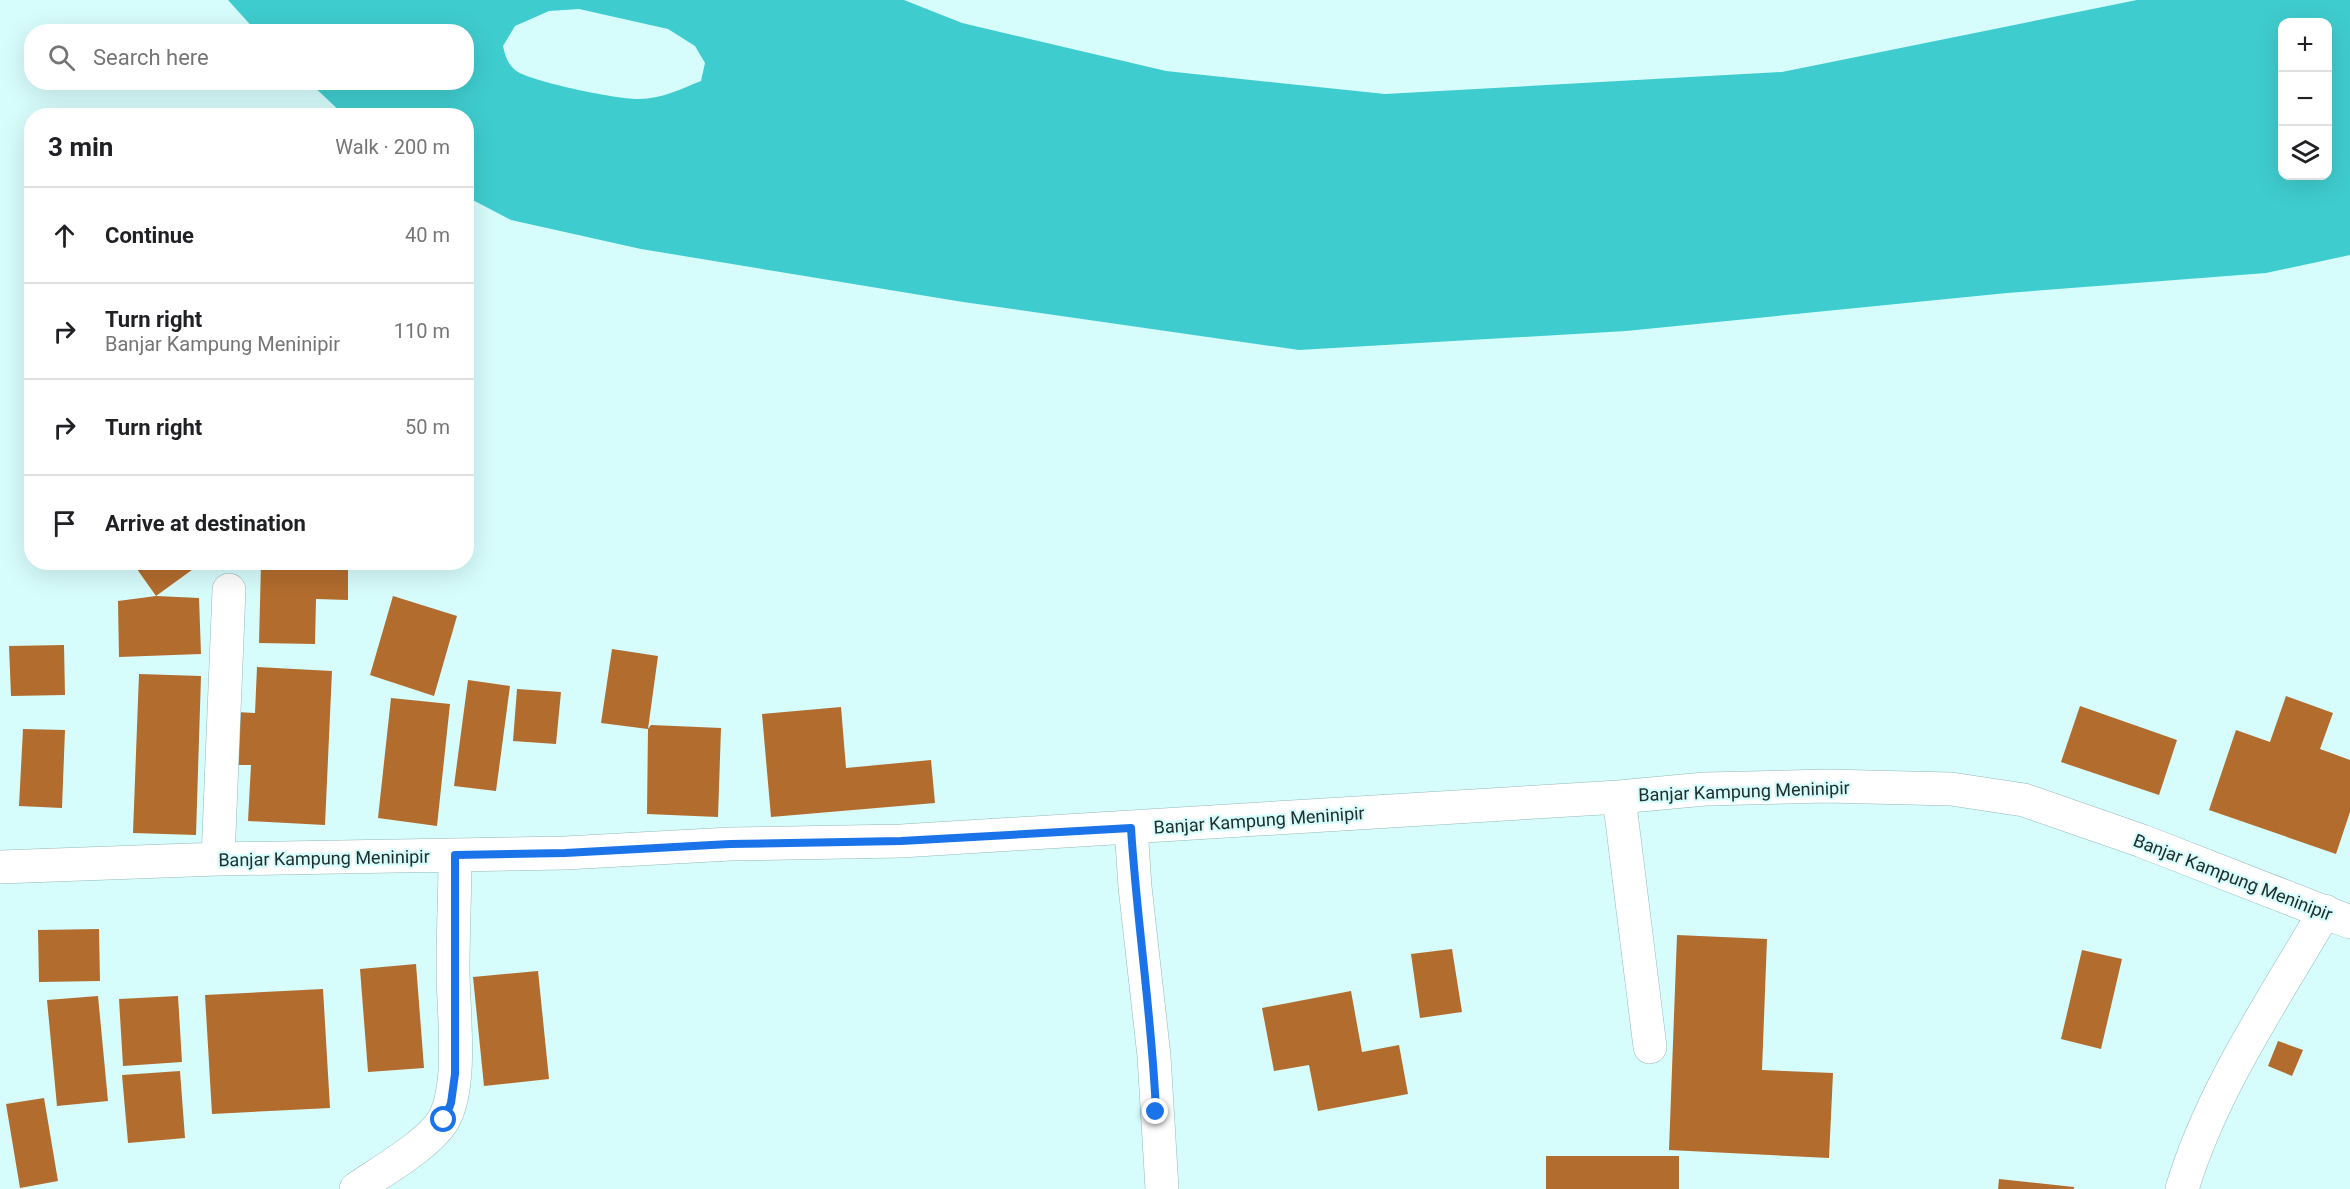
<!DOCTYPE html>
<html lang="en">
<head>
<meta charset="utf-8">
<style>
  body { margin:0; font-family:Roboto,sans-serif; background:#f6f6f6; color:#202124 }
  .controls { position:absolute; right:18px; top:18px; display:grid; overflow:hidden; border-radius:12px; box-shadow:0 6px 24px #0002 }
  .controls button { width:54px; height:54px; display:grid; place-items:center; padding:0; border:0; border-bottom:2px solid #e0e0e0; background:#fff; color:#202124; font:30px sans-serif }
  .stop { position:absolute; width:18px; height:18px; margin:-14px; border:4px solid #1a73e8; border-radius:50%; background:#fff }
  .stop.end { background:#1a73e8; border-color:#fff; box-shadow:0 2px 6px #0008 }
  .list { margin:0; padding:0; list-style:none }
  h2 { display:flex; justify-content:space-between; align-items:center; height:78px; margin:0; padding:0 24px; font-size:26px }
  h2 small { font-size:20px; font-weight:400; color:#757577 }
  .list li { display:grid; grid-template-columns:39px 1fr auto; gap:18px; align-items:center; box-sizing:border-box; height:96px; padding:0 24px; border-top:2px solid #e0e0e0 }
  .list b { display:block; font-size:22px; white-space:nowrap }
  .list p { margin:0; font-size:20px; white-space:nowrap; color:#757577 }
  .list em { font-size:20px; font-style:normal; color:#757577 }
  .icon { flex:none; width:33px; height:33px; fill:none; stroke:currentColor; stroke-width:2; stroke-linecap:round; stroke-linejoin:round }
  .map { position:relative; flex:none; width:2350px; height:1189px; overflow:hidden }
  .search { position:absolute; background:#fff; box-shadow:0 6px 24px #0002; left:24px; top:24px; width:450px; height:66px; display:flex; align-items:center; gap:15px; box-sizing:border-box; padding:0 21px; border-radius:24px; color:#757577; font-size:22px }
  .panel { position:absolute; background:#fff; box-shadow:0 6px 24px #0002; left:24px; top:108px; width:450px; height:462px; border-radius:24px }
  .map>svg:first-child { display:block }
  .water { fill:#3fccce; fill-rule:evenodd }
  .building { fill:#b26c2d }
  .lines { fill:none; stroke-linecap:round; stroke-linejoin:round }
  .minor-casing { stroke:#95b8b8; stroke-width:34 }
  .minor { stroke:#fff; stroke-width:33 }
  .route { stroke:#1a73e8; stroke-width:8 }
  .labels { text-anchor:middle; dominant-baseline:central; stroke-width:4.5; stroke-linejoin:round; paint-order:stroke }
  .street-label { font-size:18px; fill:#212f2f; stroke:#d7fcfc }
</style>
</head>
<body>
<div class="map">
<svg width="2350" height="1189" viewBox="0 0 2350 1189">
  <rect width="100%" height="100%" fill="#d7fcfc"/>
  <path class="water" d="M228,0H904L962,23L1166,71L1385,94L1782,72L2137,0H2350V255L2266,273L2007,293L1626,331L1299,350L963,302L641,249L511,220L467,197L466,116L344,115L310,83L466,82V32L256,31ZM579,9L668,29L695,46L705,63L701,81C681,89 661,99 639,99C620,100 527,81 515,70C507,63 505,55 503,46L515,26L549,11ZM2282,22H2328V176H2282Z"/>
  <path class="building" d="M132,562H193L196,567L156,596Z
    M261,563L348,566V600L316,599L315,644L259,643Z
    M156,596L199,598L201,654L119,657L118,601Z
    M393,596L457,616L434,696L370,675Z
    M64,645L65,695L11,696L9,646Z
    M612,649L658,656L648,729L651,725L721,728L718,817L647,814L648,729L601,723Z
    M257,667L332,671L325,825L248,821L251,765H234L236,712L255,713Z
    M139,674L201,676L196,835L133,833Z
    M468,680L510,686L496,791L454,786Z
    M517,689L561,692L556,744L513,741Z
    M2286,696L2333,713L2320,749L2350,760V812L2336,854L2209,810L2236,730L2270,742Z
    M391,698L450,704L437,826L378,818Z
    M2080,706L2177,740L2159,795L2061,762Z
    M841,707L846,768L931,760L935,803L771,817L762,714Z
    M23,729L65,730L62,808L19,806Z
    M99,929L100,981L39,982L38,930Z
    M1677,935L1767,939L1762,1070L1833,1073L1829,1158L1669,1150Z
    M1452,949L1462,1012L1420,1018L1411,954Z
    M2082,950L2122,959L2101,1049L2061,1039Z
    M416,964L424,1068L368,1072L360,969Z
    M538,971L549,1079L484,1086L473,977Z
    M323,989L330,1108L212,1114L205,995Z
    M1351,991L1362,1052L1399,1045L1408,1094L1318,1111L1309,1065L1274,1071L1262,1008Z
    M98,996L108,1101L57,1106L47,1000Z
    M178,996L182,1062L123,1066L119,999Z
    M2278,1041L2303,1050L2292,1076L2268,1066Z
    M180,1071L185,1138L128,1143L122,1075Z
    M44,1098L58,1181L20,1188L6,1104Z
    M1546,1156H1679V1189H1546Z
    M1999,1179L2074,1187V1189H1998Z"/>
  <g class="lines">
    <defs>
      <path id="minor" d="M1619,797L1650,1047
        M1131,828L1135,887L1154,1056L1162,1189
        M218,859L229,590
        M0,867L218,859L565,853L730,844L901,841L1619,797L1705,789L1827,786L1951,789L2024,800L2142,841L2350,922
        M356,1189C380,1172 430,1144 444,1119C463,1084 453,1010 453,970C453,932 455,893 455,855
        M2182,1189C2212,1089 2273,1001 2325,911"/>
    </defs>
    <use href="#minor" class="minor-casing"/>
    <use href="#minor" class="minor"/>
  </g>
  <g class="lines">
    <path class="route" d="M444,1120L451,1103L455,1074V855L565,853L730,844L901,841L1131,828C1137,923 1152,1017 1156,1112"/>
  </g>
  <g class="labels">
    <g class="street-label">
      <text transform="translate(1744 791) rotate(-2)">Banjar Kampung Meninipir</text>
      <text transform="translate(1259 820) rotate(-4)">Banjar Kampung Meninipir</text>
      <text transform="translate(324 858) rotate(-1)">Banjar Kampung Meninipir</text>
      <text transform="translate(2233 877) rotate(21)">Banjar Kampung Meninipir</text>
    </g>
  </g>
</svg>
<div class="controls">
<button>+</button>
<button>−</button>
<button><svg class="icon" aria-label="layers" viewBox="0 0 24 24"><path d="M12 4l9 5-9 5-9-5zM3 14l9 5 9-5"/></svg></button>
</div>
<div class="stop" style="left:444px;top:1120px"></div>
<div class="stop end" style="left:1156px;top:1112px"></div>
<div class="search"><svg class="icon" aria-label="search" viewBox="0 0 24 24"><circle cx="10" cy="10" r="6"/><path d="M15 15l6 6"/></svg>Search here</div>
<section class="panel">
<h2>3 min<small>Walk · 200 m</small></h2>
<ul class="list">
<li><svg class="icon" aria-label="ahead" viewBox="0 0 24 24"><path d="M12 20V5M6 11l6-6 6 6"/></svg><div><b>Continue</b></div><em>40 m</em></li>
<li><svg class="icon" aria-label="right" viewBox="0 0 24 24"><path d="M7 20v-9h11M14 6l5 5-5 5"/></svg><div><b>Turn right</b><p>Banjar Kampung Meninipir</p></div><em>110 m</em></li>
<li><svg class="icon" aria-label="right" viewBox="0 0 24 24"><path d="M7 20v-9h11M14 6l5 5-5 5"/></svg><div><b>Turn right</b></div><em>50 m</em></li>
<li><svg class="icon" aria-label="arrive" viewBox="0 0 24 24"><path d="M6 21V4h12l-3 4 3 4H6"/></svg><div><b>Arrive at destination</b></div></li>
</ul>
</section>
</div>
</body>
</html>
